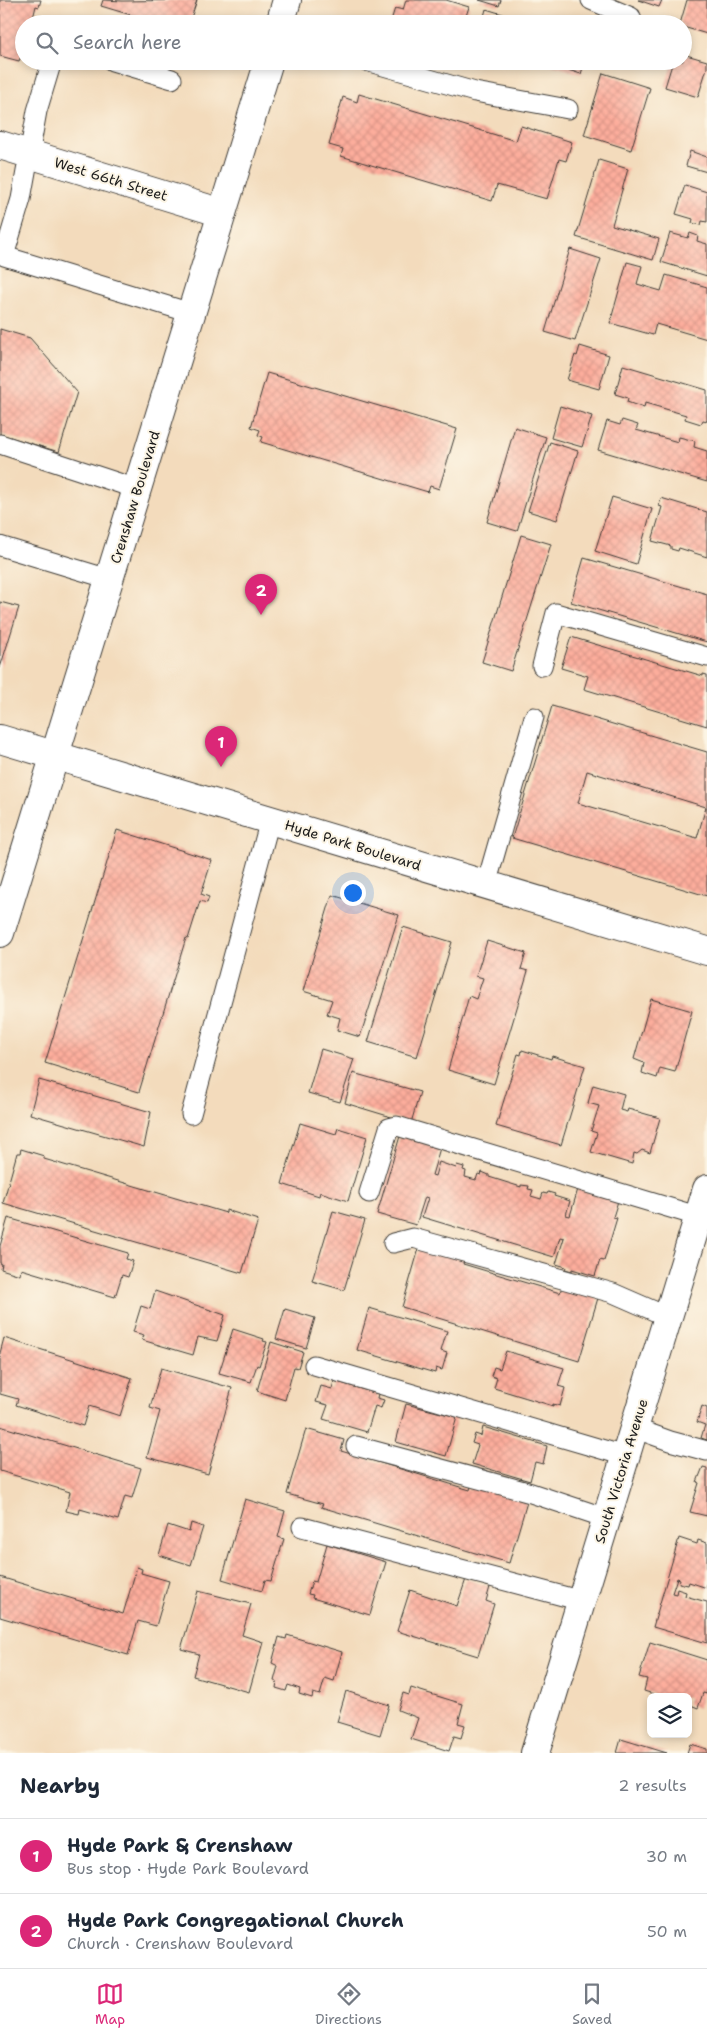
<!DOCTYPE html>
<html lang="en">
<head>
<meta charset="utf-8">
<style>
  body { margin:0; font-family:"Shantell Sans",sans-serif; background:#f6f6f7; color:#1f2937 }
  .controls { position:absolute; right:15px; bottom:15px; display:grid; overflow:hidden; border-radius:8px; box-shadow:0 2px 8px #0003 }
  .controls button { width:45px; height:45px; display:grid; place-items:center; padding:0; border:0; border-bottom:1px solid #e0e1e3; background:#fff; color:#1f2937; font:25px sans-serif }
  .you { position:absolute; left:352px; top:892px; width:18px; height:18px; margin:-12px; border:4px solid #fff; border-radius:50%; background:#1a73e8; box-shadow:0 0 0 8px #1a73e833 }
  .badge { display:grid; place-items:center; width:32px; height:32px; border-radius:50%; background:#db2777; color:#fff; font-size:16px; font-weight:700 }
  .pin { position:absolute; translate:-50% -41px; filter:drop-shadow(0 1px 2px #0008) }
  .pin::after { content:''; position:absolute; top:26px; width:18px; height:15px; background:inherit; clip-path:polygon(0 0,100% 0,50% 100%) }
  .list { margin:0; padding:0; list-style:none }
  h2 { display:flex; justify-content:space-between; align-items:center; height:65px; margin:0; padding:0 20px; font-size:21px }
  h2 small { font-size:16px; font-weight:400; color:#747a83 }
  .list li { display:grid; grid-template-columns:32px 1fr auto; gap:15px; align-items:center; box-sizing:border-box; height:75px; padding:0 20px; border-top:1px solid #e0e1e3 }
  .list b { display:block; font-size:19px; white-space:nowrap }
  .list p { margin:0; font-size:16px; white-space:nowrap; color:#747a83 }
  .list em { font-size:16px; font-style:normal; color:#747a83 }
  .icon { flex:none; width:28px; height:28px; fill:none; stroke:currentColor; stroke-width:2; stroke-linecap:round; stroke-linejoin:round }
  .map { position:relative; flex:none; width:707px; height:1753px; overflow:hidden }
  .search { position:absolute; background:#fff; box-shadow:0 2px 8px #0003; left:15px; right:15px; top:15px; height:55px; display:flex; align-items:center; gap:12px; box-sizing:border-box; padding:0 18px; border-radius:28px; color:#747a83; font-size:19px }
  .sheet { height:215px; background:#fff }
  nav { display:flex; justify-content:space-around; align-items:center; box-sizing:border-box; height:70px; border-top:1px solid #e0e1e3; background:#fff; font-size:14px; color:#747a83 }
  nav a { display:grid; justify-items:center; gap:2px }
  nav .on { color:#db2777 }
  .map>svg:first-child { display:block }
  .building { fill:url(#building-cross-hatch); fill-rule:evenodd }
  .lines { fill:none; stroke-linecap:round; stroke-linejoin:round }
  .lane-casing { stroke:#3c3934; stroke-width:21 }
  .street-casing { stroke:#3c3934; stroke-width:30 }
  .secondary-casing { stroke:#3c3934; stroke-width:30 }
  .primary-casing { stroke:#3c3934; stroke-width:30 }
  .lane { stroke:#fff; stroke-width:19 }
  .street { stroke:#fff; stroke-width:28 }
  .secondary { stroke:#fff; stroke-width:28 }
  .primary { stroke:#fff; stroke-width:28 }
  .labels { text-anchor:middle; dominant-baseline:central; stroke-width:4; stroke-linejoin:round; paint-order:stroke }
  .street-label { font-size:14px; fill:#1c1c1c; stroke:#fcf5e5 }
</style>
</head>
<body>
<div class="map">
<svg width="707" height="1753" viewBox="0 0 707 1753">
  <defs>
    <pattern id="building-cross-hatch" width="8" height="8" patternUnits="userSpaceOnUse" patternTransform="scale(1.25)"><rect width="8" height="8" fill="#fdad9c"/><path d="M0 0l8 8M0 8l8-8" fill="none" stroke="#d89486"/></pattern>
  </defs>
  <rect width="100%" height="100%" fill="#fcf5e5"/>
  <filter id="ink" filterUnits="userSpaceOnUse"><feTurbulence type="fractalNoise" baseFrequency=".02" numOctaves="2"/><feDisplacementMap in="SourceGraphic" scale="10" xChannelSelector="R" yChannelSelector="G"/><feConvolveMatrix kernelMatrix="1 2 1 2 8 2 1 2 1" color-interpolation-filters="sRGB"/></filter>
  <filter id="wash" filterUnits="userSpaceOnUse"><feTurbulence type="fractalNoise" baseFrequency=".0096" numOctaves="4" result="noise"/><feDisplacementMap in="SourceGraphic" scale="20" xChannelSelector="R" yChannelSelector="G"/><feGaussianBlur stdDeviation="1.12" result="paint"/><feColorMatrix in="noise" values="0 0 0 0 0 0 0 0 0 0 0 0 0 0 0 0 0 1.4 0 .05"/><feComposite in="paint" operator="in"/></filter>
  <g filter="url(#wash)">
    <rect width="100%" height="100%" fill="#f3dbbc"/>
    <g id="blocks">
      <path class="building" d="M0,0H41L39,7L36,6L32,22L37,24H24V49L19,61L0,56Z
        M103,0L123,1L197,0L189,24H161L101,6Z
        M406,0H446L469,7L466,16L473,18L472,24H390L395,8L403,10Z
        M479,0H501L499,6Z
        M638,0H662L659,7Z
        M687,0H707V34L683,27V24H680Z
        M486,9L532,23V24H482Z
        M683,54L707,61V68L698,97L665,87L673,61H683Z
        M539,61H585L581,74Z
        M603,73L650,88L631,150L584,135Z
        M359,94L516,141L521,126L572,142L566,161L559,159L547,199L497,185L492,201L341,156L343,149L329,145L343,97L357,102Z
        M690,151L707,157V172L686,166Z
        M599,160L628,169L612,225L659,239L653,260L576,237Z
        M685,185L707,192V222L702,221L701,225L692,223L693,219L676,214Z
        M670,233L688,238L690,233L698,236L697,241L707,244V276L661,262Z
        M570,249L601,259L575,341L545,332Z
        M627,262L642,266L637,284L661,291L666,275L707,287V339L656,324L653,335L610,323Z
        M0,329L30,338L77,392L59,452L0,434Z
        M580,346L609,355L599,389L567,380L575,355L577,356Z
        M623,365L707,390V421L703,420L701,424L685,419L686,415L645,403L644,408L627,402L628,398L615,394Z
        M267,373L457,429L439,489L430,486L428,492L261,442L263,437L258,435L260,430L251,427Z
        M560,406L592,416L582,447L551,438Z
        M622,420L638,425L636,430L678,442L679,437L695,441L694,447L707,451V482L598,450L607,421L620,425Z
        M515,427L546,437L517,531L487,522Z
        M550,442L578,451L557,520L528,511Z
        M612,497L652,509L636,564L595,551Z
        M661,498L707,512V557L679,548L678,551L671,549V546L652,541L662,507L659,506Z
        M521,535L551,544L511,671L482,662Z
        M584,558L707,594V642L571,602Z
        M0,602L19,607L0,668Z
        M571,637L703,676V674L707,675V726L584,689L588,676L561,668Z
        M552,706L707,752V896L512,838ZM587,771L706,807L697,838L578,803Z
        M117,830L212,860L201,894L209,897L207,903L200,901L188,939L186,938L139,1092L45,1063Z
        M332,895L399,915L360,1037L337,1030L340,1018L327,1014L332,1000L303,991Z
        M403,927L452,942L417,1057L368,1042Z
        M487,941L526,953L521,969L528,971L494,1084L448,1070L469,996L476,999L483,978L476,976Z
        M651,999L692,1011L675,1072L660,1068L657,1078L642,1073L644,1063L634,1059Z
        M321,1049L354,1059L340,1102L308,1093Z
        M522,1050L551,1059L552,1056L585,1066L561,1145L496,1126L518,1054L521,1055Z
        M353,1073L420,1092L411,1123L345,1103Z
        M39,1080L151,1112L144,1147L30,1114Z
        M593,1085L624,1094L620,1110L627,1112L628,1109L660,1118L650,1153L642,1150L637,1154L634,1153L632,1164L591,1152L597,1133L591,1131L599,1106L588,1103Z
        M300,1123L336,1134L338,1128L367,1137L348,1201L320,1192L319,1196L282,1184Z
        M400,1136L440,1148L432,1175L435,1176L439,1162L456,1168L457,1165L464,1167L463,1170L466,1171L465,1177L476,1180L478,1174L481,1175L482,1172L489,1175V1177L521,1187V1185L529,1186L528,1189L533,1190L531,1196L541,1199L543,1193L547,1194L548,1192L555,1194L554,1196L570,1201L566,1215L570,1216L578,1189L618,1201L613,1217L617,1218L604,1261L600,1260L595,1276L572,1269V1271L565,1269L566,1267L556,1264L564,1238L560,1237L554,1257L422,1217L428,1198L425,1197L416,1225L377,1214Z
        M21,1149L44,1156V1159L226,1213V1210L258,1220L242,1273L3,1203L17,1153H20Z
        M333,1211L365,1220L344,1290L312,1281Z
        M8,1218L128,1253L126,1259L133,1261L128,1277L122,1275L115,1297L21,1269L20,1275L1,1269L2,1264L0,1263V1246Z
        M420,1245L465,1259L463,1264L560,1293L562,1286L598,1298L579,1361L402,1307Z
        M155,1291L225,1315L217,1341L198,1337L193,1355L142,1340L144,1335L133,1332L141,1306L150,1309Z
        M369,1308L447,1331L441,1351L447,1353L442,1370L436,1368L435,1373L357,1350Z
        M285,1309L315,1318L306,1348L276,1339Z
        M233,1329L264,1339L263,1341L267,1342L259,1366L257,1365L251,1382L219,1373Z
        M4,1338L132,1378L120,1416L89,1406L83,1426L16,1405L18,1399L0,1394V1353Z
        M271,1342L303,1352L298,1368L294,1367L285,1400L257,1391Z
        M506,1351L564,1368L558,1386L565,1388L560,1406L553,1404V1406L494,1388L497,1378L491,1376L494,1367L500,1369Z
        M161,1368L232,1388L208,1474L147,1457L160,1411L150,1408Z
        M334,1381L378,1394L377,1398L384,1400L381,1408L375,1406L367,1432L323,1419L328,1405L316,1402L321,1386L332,1389Z
        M406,1404L457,1417L446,1456L396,1442Z
        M702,1406L707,1408V1440L701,1438L705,1425L697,1422Z
        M0,1426L141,1468L132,1498L125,1496L118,1520L80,1509L79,1514L66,1511L70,1492L0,1471Z
        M483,1427L547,1446L543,1464L535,1462L530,1481L472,1464L478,1445L472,1443L475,1434L481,1436Z
        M306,1429L344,1440L341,1451L470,1490L471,1485L527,1502L509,1563L321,1507L323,1504L287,1494Z
        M703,1467L707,1468V1516L690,1512L699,1483L697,1482Z
        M245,1499L285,1511L278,1537L284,1539L271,1581L265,1580L262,1591L222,1579Z
        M191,1523L203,1527L191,1565L159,1555L168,1525L189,1532Z
        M679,1538L697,1544L698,1540L707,1543V1588L689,1582L688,1585L679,1583L680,1579L677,1578L672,1593L676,1594L677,1589L686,1592L685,1596L707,1602V1643L653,1627Z
        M327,1544L386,1562L370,1615L312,1598L313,1595L308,1594L312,1581L316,1582Z
        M137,1567L142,1569L141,1573L169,1581L156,1626L138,1621L128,1655L0,1617V1577L123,1614Z
        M466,1579L490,1587L486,1601L494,1604L478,1656L397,1631L410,1590L457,1606Z
        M198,1591L251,1604L242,1635L263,1642L249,1692L193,1676L199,1654L181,1649Z
        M287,1635L342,1652L334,1681L325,1678L320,1695L313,1693L312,1698L299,1694L300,1689L288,1685L286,1691L276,1688L277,1682L274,1681L278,1666L272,1663L279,1637L286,1639Z
        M650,1642L707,1660V1694L703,1693L698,1708L688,1704V1697H663L644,1691L647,1679L639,1677Z
        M411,1688L463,1704L458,1723L465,1725L461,1738L454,1736L449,1751L411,1739L418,1718L398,1710L403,1693L409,1695Z
        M346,1691L389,1705L380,1735L337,1722Z
        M621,1739L667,1753H617Z
        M690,1744L707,1749V1753H687Z"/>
    </g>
  </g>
  <g filter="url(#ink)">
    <use href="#blocks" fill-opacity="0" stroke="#3c3934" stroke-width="1"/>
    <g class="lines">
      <defs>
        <path id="lane" d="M591,0L631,17
          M52,61L37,111L21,199L4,256L191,313
          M112,61L172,79
          M366,61L475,92L568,109
          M0,444L137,489
          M0,546L109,579
          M542,666L556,613L707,657
          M486,885L534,717
          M191,1114L270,820
          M369,1193L389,1128L397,1126L707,1219
          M393,1243L413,1238L613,1293L668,1317
          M314,1365L625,1456
          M634,1428L670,1441L707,1451
          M356,1446L531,1493L606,1518
          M302,1527L582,1601"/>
        <path id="street" d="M0,145L222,213
          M535,1753L707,1189"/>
        <path id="secondary" d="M0,739L707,951"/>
        <path id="primary" d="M280,24L287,0
          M0,933L269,61"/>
      </defs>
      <use href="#lane" class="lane-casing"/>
      <use href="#street" class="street-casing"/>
      <use href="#secondary" class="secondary-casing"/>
      <use href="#primary" class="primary-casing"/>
      <use href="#lane" class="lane"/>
      <use href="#street" class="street"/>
      <use href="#secondary" class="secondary"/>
      <use href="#primary" class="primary"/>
    </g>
  </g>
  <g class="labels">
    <g class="street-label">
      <text transform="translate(111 179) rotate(17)">West 66th Street</text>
      <text transform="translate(135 497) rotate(-73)">Crenshaw Boulevard</text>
      <text transform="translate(353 845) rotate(17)">Hyde Park Boulevard</text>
      <text transform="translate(621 1471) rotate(-73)">South Victoria Avenue</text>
    </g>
  </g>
</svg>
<div class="controls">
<button><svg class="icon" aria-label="layers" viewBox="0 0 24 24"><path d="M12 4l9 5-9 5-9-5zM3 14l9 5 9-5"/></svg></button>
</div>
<div class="you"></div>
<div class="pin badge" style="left:221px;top:767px">1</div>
<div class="pin badge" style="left:261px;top:615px">2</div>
<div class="search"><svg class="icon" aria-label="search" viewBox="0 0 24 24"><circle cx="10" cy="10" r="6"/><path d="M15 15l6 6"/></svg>Search here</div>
</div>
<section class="sheet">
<h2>Nearby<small>2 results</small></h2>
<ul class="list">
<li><span class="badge">1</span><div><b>Hyde Park &amp; Crenshaw</b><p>Bus stop · Hyde Park Boulevard</p></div><em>30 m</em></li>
<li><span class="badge">2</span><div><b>Hyde Park Congregational Church</b><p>Church · Crenshaw Boulevard</p></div><em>50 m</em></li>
</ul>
</section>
<nav>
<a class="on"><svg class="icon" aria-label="map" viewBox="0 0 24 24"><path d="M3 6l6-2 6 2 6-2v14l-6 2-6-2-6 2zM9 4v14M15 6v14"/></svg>Map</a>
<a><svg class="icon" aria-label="directions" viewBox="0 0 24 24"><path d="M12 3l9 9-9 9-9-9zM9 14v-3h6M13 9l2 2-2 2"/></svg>Directions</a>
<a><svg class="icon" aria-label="saved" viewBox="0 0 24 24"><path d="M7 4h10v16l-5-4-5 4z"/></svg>Saved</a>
</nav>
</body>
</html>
